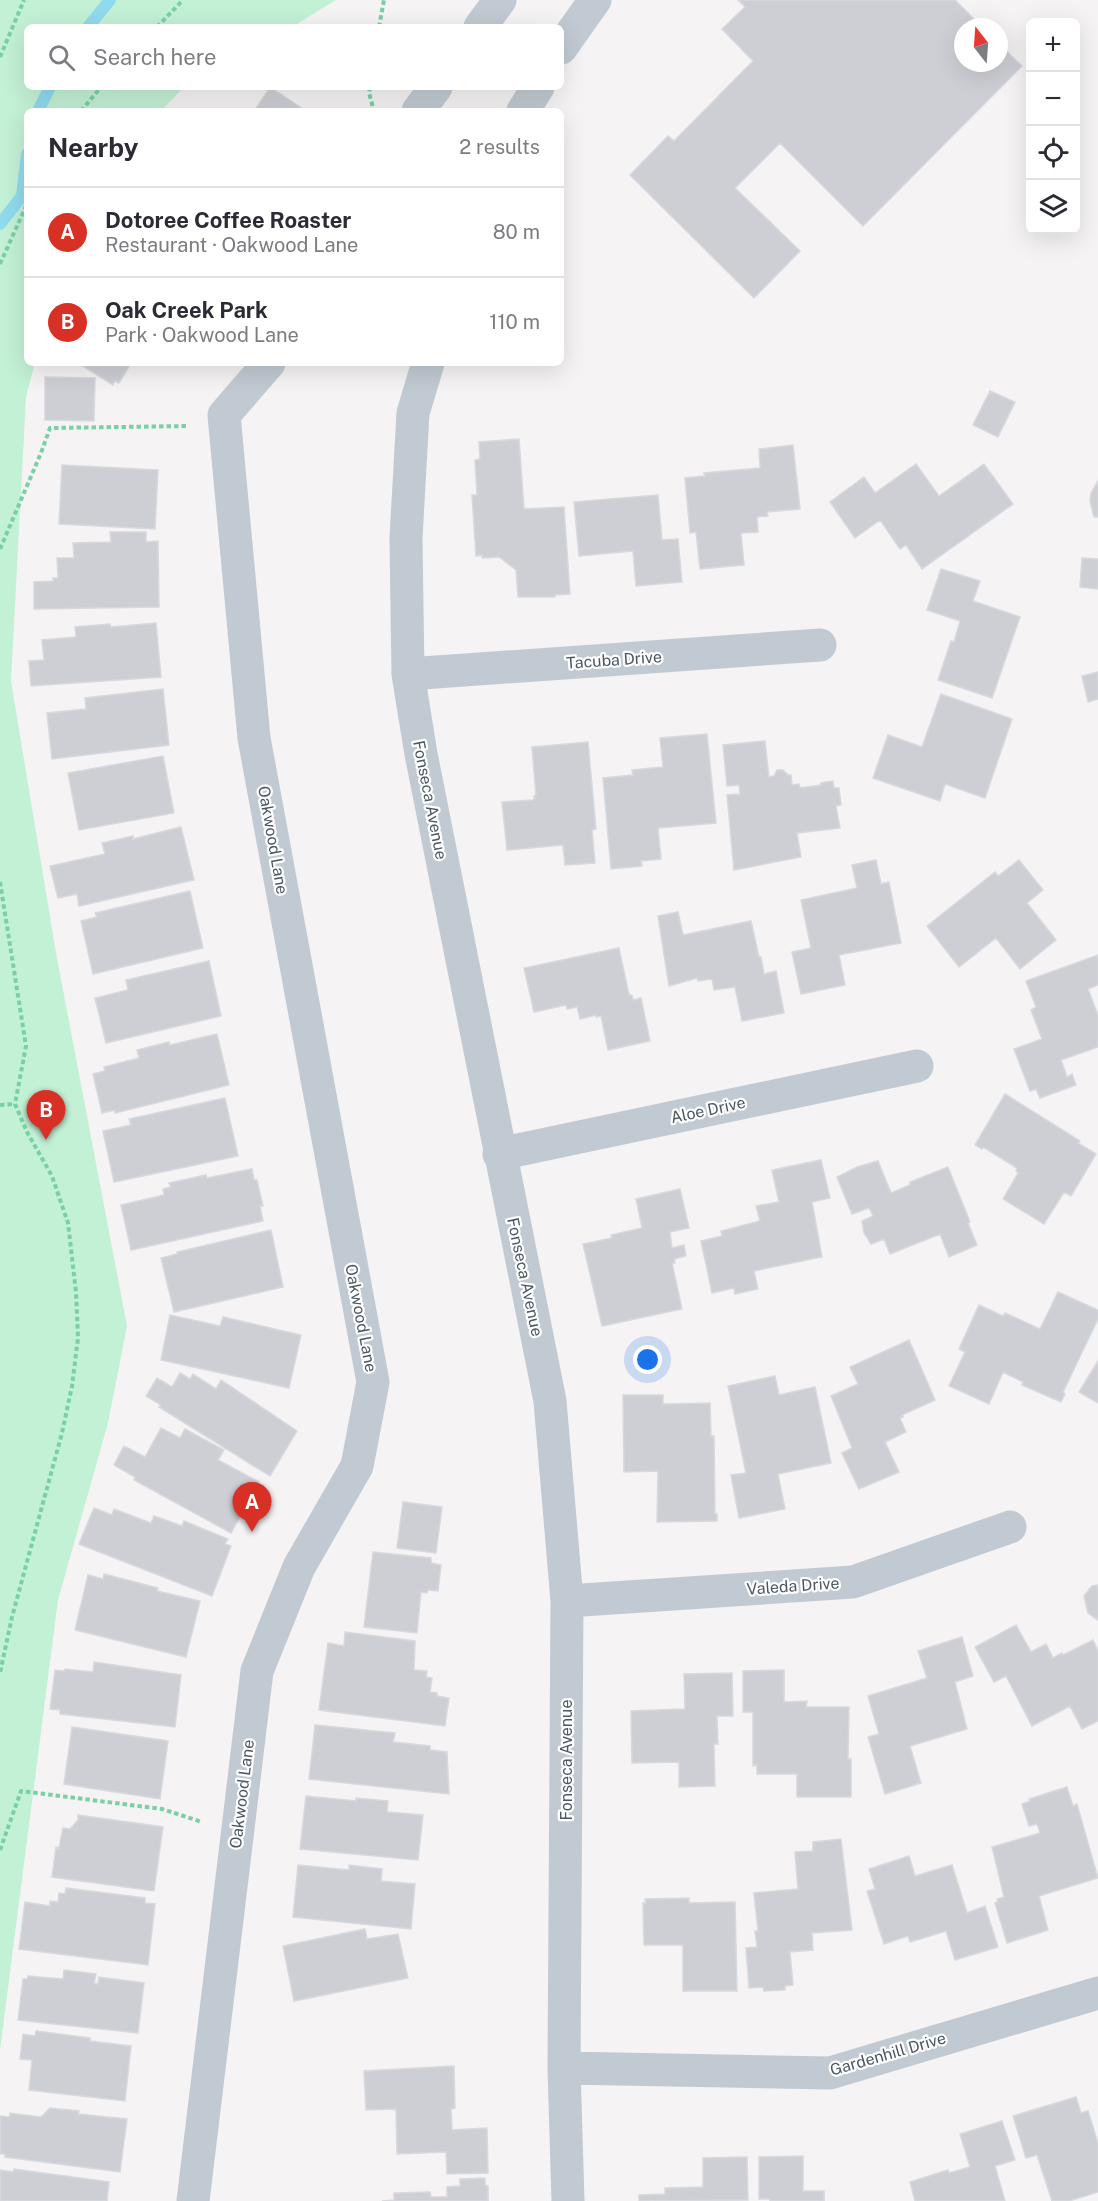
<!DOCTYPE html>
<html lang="en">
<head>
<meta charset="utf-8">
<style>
  body { margin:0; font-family:"Public Sans",sans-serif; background:#f7f7f7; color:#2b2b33 }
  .controls { position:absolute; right:18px; top:18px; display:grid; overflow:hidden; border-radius:9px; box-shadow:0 6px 24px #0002 }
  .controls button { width:54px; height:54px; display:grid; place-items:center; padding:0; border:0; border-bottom:2px solid #e1e1e2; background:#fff; color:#2b2b33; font:30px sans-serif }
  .compass { position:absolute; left:954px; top:18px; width:54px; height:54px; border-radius:50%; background:#fff; box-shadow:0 6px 24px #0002; rotate:343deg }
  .you { position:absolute; left:648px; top:1360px; width:21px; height:21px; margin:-15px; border:4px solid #fff; border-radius:50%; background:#1a73e8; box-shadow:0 0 0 9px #1a73e833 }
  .badge { display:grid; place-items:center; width:39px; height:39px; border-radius:50%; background:#d93025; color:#fff; font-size:20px; font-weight:700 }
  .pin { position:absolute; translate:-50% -50px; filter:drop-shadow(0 2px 3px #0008) }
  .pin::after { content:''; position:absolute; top:32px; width:21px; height:18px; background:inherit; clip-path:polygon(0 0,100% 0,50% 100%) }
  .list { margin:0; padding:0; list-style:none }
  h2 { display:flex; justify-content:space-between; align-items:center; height:78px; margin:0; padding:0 24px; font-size:26px }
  h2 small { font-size:20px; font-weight:400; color:#7c7c81 }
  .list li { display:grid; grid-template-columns:39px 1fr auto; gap:18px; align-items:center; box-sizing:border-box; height:90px; padding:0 24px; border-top:2px solid #e1e1e2 }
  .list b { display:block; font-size:22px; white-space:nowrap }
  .list p { margin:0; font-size:20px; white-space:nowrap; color:#7c7c81 }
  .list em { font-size:20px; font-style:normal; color:#7c7c81 }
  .icon { flex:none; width:33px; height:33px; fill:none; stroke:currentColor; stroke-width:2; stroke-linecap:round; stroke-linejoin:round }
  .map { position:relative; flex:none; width:1098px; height:2201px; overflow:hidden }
  .search { position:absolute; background:#fff; box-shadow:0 6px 24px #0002; left:24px; top:24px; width:540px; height:66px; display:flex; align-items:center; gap:15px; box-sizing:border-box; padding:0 21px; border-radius:9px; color:#7c7c81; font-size:22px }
  .panel { position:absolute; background:#fff; box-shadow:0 6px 24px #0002; left:24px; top:108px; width:540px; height:258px; border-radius:9px }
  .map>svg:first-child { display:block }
  .green { fill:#c3f1d5 }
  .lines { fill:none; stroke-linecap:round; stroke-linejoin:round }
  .stream { stroke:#90daee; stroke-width:12 }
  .building { fill:#cdcfd5; stroke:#d7d9de; stroke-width:1.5 }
  .path { stroke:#7ad0a6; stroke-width:4; stroke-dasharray:4.5 3; stroke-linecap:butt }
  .minor { stroke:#c1cad2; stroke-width:33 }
  .labels { text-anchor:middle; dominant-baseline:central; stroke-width:4.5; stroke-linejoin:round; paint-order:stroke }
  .street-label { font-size:16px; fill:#4a5661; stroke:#fff }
</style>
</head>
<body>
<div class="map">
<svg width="1098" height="2201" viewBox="0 0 1098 2201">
  <rect width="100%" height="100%" fill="#f5f3f3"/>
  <path class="green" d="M0,0H336L292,27H27V87H184L161,111H27V363H35L26,397L11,681L56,953L127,1326L108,1423L58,1600L0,2050Z"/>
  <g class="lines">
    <path class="stream" d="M88,27L110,0
      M38,111L50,87
      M0,224L22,196L27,154"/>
  </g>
  <path class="building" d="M738,0H955L982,27H963V63H999V44L1022,66L863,226L780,143L735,188L800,251L754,298L630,175L668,136L674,141L753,61L722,29L745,7Z
    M270,87L306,111H254Z
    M78,363H131L119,383L115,381L113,385Z
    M45,377L95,378L94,421L45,420Z
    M990,391L1015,402L998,437L973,425Z
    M519,439L524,509L564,507L570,594L555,595V597H518L516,570L499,557L482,558V555L476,556L472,495H477L475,460L480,459L479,442Z
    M793,445L800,509L767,512L768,516L757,517L758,532L741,533L744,565L700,569L696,532L690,533L685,478L705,476L704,473L760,468L759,449Z
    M916,464L939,496L984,464L1013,504L922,569L906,545L900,549L880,520L855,538L830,502L864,477L875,493Z
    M62,465L158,470L155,529L59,524Z
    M1098,481V517H1094L1090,501L1091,493Z
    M658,495L662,540L678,539L682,582L636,586L633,551L579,556L574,502Z
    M110,532H146V542L158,541L159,607L34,609V582L53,581V578H58L57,558H74L73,543L111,542Z
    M1082,558L1098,559V589L1080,587Z
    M941,569L980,581L973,601L1020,617L992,698L938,680L951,641L954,642L960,621L927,610Z
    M156,623L161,677L31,686L29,661L44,660L42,640L76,637L75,627L110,624L111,627Z
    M1098,672V699L1088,702L1082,676Z
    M163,689L169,745L52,759L47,713L86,709L85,698Z
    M941,694L1012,719L985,798L945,784L940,801L873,778L888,735L922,747Z
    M707,734L716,823L658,828L661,859L641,861L642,866L611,869L603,778L633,775L632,770L663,767L660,738Z
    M765,741L769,777L774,776L777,770H783L788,775H791L792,785L799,784L800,788L821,785V783L833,781L834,788H839L841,805L836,806L840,828L797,833L801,857L734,870L727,795L740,794L739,785L727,786L723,745Z
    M588,742L596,829L592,830L595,863L565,865L563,845L507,850L502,802L534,800V796L536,795L532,747Z
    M163,756L174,813L79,830L68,773Z
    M181,827L194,880L79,906L77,894L58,898L50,866L105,854L102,843L133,836V839Z
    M876,860L881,884L889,882L901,943L839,955L845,985L801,994L792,952L811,948L801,900L857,888L852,865Z
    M1019,860L1043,890L1027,903L1056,940L1020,969L996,938L959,967L927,926L995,872L998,876Z
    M190,891L203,948L93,974L81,921L97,917L95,913Z
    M678,912L683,935L751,921L759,957H761L764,974L776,971L784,1013L742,1021L735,987L714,990L712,979L698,981L697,978L669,986L658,916Z
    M619,948L629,995H632L633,1000L641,998L650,1041L608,1050L601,1016L596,1017V1015L580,1019L577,1007L567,1009L566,1005L534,1012L524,968Z
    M1098,955V985L1088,989L1098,1015V1047L1061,1060L1067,1077L1072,1074L1076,1085L1040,1098L1036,1089L1030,1091L1014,1049L1042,1039L1031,1010L1036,1007L1026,981Z
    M209,961L221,1016L106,1043L95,998L128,990L126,980Z
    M217,1034L229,1085L115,1113V1110L102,1113L93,1074L105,1071L104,1067L139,1058L137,1050L169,1042L170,1045Z
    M1005,1094L1080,1141L1078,1143L1096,1154L1071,1196L1064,1192L1044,1224L1003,1199L1018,1173L1016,1171L1017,1168L983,1147L982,1149L975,1145Z
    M225,1098L238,1156L114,1182L103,1131L131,1125L129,1119Z
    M821,1160L830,1198L812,1202L822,1257L754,1271L758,1289L735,1294L734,1288L712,1293L701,1241L722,1236L721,1231L760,1221L756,1206L779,1202L772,1170Z
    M878,1161L891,1193L910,1185V1182L948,1167L970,1222L968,1223L977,1245L949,1257L940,1234L890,1254L884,1239L871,1244L864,1233L862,1221L873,1216L869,1208L852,1214L837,1177L857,1167Z
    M252,1169L254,1180H257L263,1206H260L263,1221L131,1250L121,1205L164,1195L163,1189L171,1187L169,1183L206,1175L207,1178Z
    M680,1189L689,1228L670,1232L672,1248L684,1245L686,1256L674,1259L675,1263H672L682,1309L602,1326L583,1244L612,1238L611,1235L642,1228L636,1199Z
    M271,1230L283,1287L174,1312L161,1258L177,1254V1252Z
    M1058,1292L1098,1310V1319L1063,1392L1065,1394L1061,1402L1022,1385L1023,1382L1003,1372L989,1404L949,1386L965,1352L959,1349L979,1305L1003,1316L1005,1313L1040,1329Z
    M170,1315L220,1326L223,1317L301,1335L289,1388L161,1360Z
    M909,1340L935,1400L902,1415L903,1417L900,1418L906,1432L885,1442L899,1472L859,1489L842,1453L852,1448L831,1396L858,1384L850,1367Z
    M1098,1361V1403L1079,1392Z
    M180,1373L190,1379L193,1374L216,1389L221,1380L297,1431L270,1476L159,1407L161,1405L146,1396L157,1378L172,1387Z
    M775,1376L779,1395L815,1387L831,1463L778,1474L785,1509L739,1518L731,1475L746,1473L728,1386Z
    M623,1395H663V1404L710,1403L711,1436H714L715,1514H717V1521L657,1522L658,1471L624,1472Z
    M161,1428L180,1438L185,1429L224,1450L218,1460L259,1482L231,1533L134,1480L135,1477L114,1465L124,1446L145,1457Z
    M403,1502L442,1507L436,1553L397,1548Z
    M94,1508L112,1515L114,1509L151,1523L154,1516L182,1526L184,1521L228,1539L225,1544L231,1546L212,1596L79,1544Z
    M373,1552L431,1558V1563L441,1565L438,1591L428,1590L427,1593L421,1592L417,1633L364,1627Z
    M104,1574L158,1588L157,1591L200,1601L186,1657L75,1630L88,1575L103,1579Z
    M1098,1585V1620L1088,1613L1084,1596L1092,1586Z
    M1016,1625L1031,1652L1046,1644L1053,1658L1062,1653L1063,1655L1093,1640L1098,1651V1721L1082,1729L1070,1706L1032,1726L1006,1676L994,1682L975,1647Z
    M345,1632L415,1641L414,1670L427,1671L426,1677L432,1678L430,1692L437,1693V1696L449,1698L445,1726L319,1710L328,1643L344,1646Z
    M962,1637L973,1676L955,1682L967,1729L910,1746L921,1783L885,1794L868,1737L879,1734L868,1696L927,1678L918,1651Z
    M94,1662L181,1675L175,1727L60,1714V1710L50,1709L55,1670L64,1671L65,1669L93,1672Z
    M784,1670V1702L807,1701L806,1707H849L848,1759H851V1797H797V1774H757V1765L753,1766V1712H743V1671Z
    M732,1673L733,1716H717L718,1744H714L715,1786L679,1787V1762L632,1763L631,1711L685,1709L684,1674Z
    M315,1725L395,1733L393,1742L430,1746V1750L447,1752L449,1794L309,1779Z
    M72,1727L168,1741L160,1799L64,1784Z
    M1067,1787L1073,1806L1077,1804L1098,1878L1039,1896L1048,1930L1007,1943L995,1903L998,1902L997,1899L1004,1897L992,1847L1040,1833L1037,1824L1029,1826L1022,1804L1030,1801L1029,1799Z
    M306,1796L356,1801V1798L388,1801L387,1812L423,1815L418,1860L300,1849Z
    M78,1815L163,1827L154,1891L52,1877L56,1847L59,1848L63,1828L70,1829L78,1820Z
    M841,1839L852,1930L812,1933L813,1950L790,1952L793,1985L785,1986V1990L764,1991L763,1987L749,1988L746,1948L757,1947L755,1931H758L754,1893L798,1889L795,1852L813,1851V1842Z
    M909,1856L915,1876L952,1865L967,1913L985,1906L998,1947L955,1960L946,1931L910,1942L908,1936L884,1944L867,1891L875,1889L869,1869Z
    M298,1865L349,1870V1865L382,1869L381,1881L415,1884L411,1929L293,1917Z
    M66,1888L145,1898V1903L155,1904L148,1965L19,1949L25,1902L50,1906V1901L58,1902L59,1893L65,1894Z
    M689,1898V1903L735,1902L737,1991H683V1945H644L643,1903H646L645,1899Z
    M365,1929L367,1939L398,1934L408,1978L294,2001L283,1946Z
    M64,1970L96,1974L94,1983L98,1984L99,1977L144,1983L138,2033L18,2020L23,1979H27L28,1976L63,1979Z
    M36,2031L90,2038V2041L131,2046L125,2101L29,2090L32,2060L20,2059L23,2034L35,2036Z
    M454,2066L455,2108L451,2109L452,2130L487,2128L488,2173L447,2174L446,2152L397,2154L396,2109L366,2110L364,2071Z
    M1076,2097L1081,2113L1088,2111L1098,2143V2192L1069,2201H1052L1037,2155L1026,2158L1013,2116Z
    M50,2108L79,2111L78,2114L127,2119L120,2172L5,2157V2154H0V2116L10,2117V2113L41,2117Z
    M1002,2121L1015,2160L995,2166L1005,2201H915L910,2182L948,2170L949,2173L970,2167L960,2134Z
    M803,2156V2191H824V2201H770V2199H759V2157Z
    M747,2157L748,2200L639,2201V2195L665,2194V2188L703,2187V2158Z
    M14,2169L109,2182L107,2201H0V2170L13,2172Z
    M485,2178V2185L488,2186V2201H382L394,2200V2193L430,2192L431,2197H447V2187L460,2186V2179Z"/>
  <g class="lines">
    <path class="path" d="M157,27L183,0
      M379,27L384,0
      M0,57L24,0
      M370,87L369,93L374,111
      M81,111L101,87
      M0,264L27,204
      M0,549L41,453L50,428L188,426
      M0,882L26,1046L15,1104L27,1132L52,1176L68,1223L76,1292L78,1338L72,1386L62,1433L12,1617L0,1673
      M0,1105L15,1104
      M0,1850L21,1791L162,1809L202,1822"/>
    <path class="minor" d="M480,27L500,0
      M561,48L595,0
      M418,111L436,87
      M523,111L538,87
      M428,363L413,413L406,538L408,674L421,754L550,1401L567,1601L564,2068L568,2201
      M408,674L820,645
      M499,1154L917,1066
      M567,1601L853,1582L1010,1527
      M564,2068L830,2073L1098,1993
      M193,2201L257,1671L299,1567L357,1466L373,1382L254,738L224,415L269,363"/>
  </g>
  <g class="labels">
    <g class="street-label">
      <text transform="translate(614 660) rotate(-4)">Tacuba Drive</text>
      <text transform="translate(430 800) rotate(79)">Fonseca Avenue</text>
      <text transform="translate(273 840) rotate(80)">Oakwood Lane</text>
      <text transform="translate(708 1110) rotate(-12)">Aloe Drive</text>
      <text transform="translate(525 1277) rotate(78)">Fonseca Avenue</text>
      <text transform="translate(361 1318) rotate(79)">Oakwood Lane</text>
      <text transform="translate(793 1586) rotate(-4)">Valeda Drive</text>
      <text transform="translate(566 1760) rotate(-90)">Fonseca Avenue</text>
      <text transform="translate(242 1794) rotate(-83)">Oakwood Lane</text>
      <text transform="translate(888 2054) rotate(-16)">Gardenhill Drive</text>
    </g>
  </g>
</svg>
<div class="controls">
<button>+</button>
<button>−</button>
<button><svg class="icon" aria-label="locate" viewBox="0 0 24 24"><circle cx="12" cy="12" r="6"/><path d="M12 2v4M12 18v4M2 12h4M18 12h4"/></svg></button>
<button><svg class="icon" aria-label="layers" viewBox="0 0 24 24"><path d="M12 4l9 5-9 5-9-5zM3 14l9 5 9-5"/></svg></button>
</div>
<svg class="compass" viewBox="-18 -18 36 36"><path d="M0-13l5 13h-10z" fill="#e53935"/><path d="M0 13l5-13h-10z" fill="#7c7c81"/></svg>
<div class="you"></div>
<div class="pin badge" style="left:252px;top:1532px">A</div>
<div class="pin badge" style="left:46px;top:1140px">B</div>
<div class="search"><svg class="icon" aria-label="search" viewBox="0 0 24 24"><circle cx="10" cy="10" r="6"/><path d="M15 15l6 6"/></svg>Search here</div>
<section class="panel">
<h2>Nearby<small>2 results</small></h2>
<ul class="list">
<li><span class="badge">A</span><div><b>Dotoree Coffee Roaster</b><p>Restaurant · Oakwood Lane</p></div><em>80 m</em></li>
<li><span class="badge">B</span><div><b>Oak Creek Park</b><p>Park · Oakwood Lane</p></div><em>110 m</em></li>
</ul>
</section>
</div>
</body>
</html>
